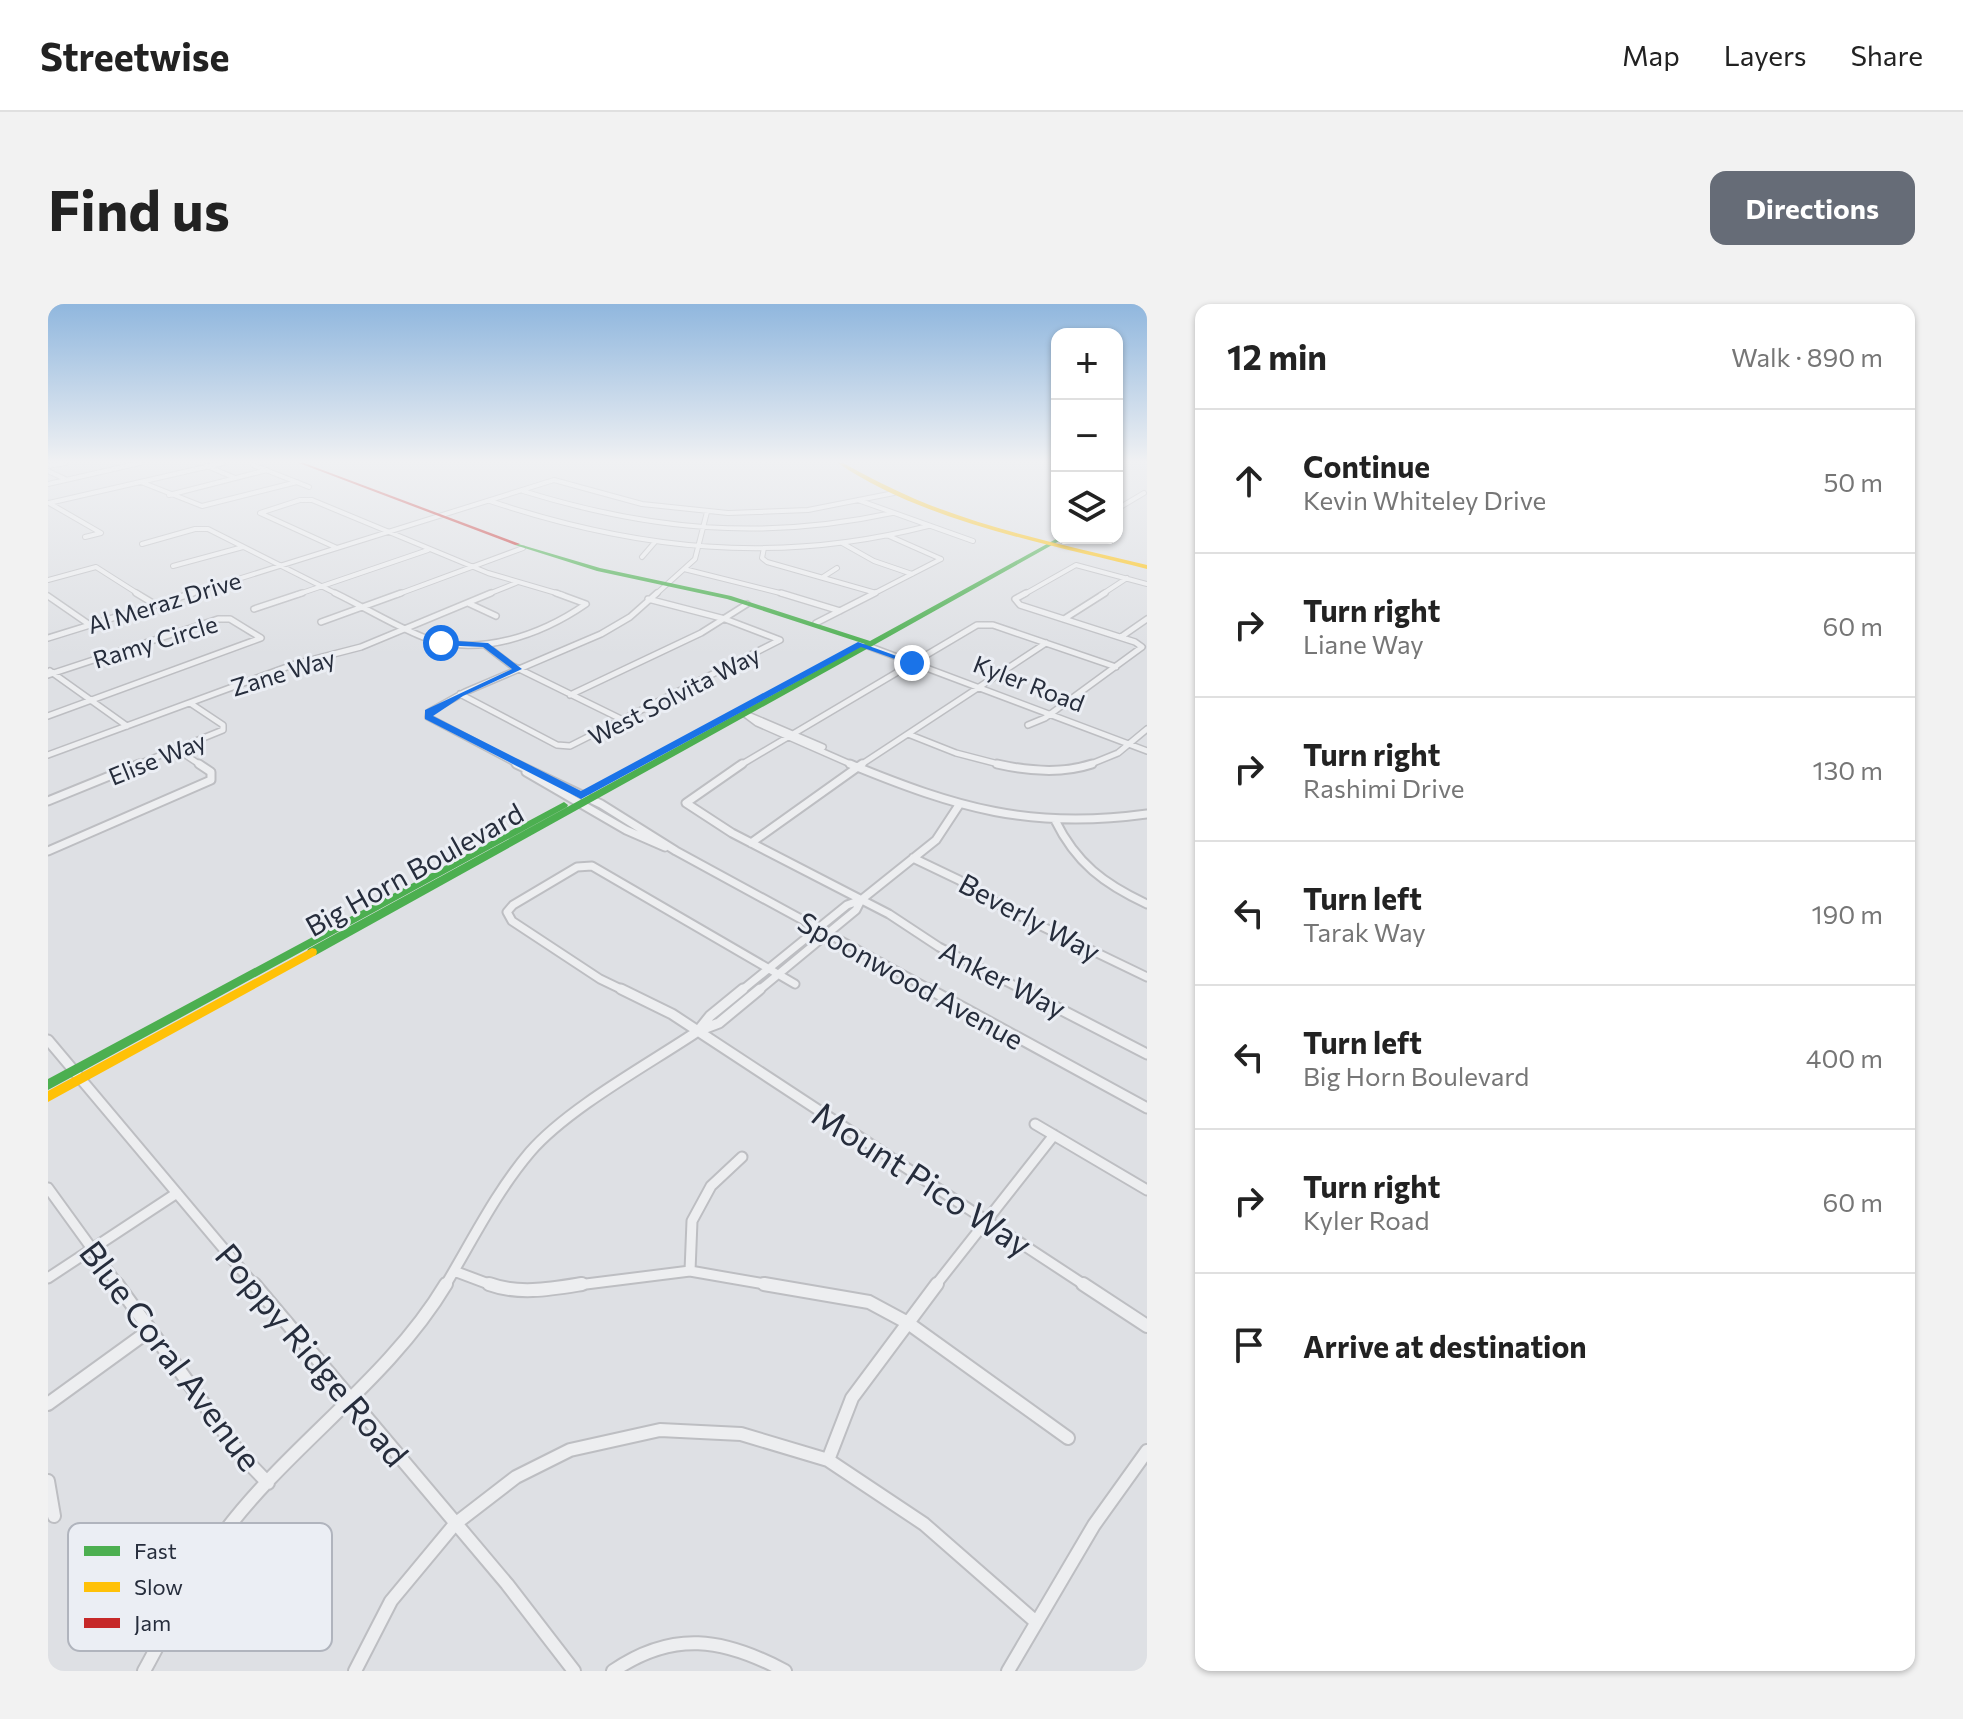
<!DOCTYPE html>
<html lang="en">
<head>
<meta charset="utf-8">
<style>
  body { margin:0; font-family:Commissioner,sans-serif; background:#f2f2f2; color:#222 }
  .controls { position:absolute; right:24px; top:24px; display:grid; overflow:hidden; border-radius:16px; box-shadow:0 2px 6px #0004 }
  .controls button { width:72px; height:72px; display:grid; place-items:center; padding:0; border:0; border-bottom:2px solid #e0e0e0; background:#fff; color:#222; font:40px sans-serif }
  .stop { position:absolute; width:24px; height:24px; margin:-18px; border:6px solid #1a73e8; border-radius:50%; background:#fff }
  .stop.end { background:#1a73e8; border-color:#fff; box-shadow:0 2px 8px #0008 }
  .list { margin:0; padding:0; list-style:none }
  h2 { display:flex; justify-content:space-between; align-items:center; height:104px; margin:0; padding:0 32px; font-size:34px }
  h2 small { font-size:26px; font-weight:400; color:#767676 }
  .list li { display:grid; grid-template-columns:52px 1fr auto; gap:24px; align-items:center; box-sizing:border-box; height:144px; padding:0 32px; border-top:2px solid #e0e0e0 }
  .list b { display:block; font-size:30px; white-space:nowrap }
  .list p { margin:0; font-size:26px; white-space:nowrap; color:#767676 }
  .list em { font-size:26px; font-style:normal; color:#767676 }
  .icon { flex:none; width:44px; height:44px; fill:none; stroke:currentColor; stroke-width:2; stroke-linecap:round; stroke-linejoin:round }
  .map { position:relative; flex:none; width:1099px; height:1367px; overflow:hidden; border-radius:16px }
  header { display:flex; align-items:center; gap:48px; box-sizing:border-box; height:112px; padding:0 40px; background:#fff; border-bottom:2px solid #e0e0e0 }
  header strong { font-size:38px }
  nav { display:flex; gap:44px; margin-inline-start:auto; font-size:28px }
  .intro { display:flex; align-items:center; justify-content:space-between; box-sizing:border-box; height:192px; padding:0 48px }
  h1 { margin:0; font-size:56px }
  .button { padding:20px 36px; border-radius:16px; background:#666c77; color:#fff; font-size:28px; font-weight:700 }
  main { display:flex; gap:48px; padding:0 48px }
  aside { flex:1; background:#fff; border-radius:16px; box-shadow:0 2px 6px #0004 }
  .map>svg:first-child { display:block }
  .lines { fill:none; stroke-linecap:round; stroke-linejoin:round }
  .street-far4-casing { stroke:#bdbec2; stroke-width:6 }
  .street-far3-casing { stroke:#bdbec2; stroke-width:8 }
  .street-far2-casing { stroke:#bdbec2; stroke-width:11 }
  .street-far1-casing { stroke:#bdbec2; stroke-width:13 }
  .street-casing { stroke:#bdbec2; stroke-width:16 }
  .street-far4 { stroke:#edeef0; stroke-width:4 }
  .street-far3 { stroke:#edeef0; stroke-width:5 }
  .street-far2 { stroke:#edeef0; stroke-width:7 }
  .street-far1 { stroke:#edeef0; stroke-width:9 }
  .street { stroke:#edeef0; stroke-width:12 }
  .fast { fill:#4caf50; fill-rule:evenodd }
  .slow { fill:#ffc107; fill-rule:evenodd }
  .jam { fill:#c62828; fill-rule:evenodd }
  .route { fill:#1a73e8 }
  .labels { text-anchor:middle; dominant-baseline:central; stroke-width:6; stroke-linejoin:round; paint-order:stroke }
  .far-street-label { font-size:24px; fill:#262d3c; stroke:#ebeef4 }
  .street-label { font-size:28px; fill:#262d3c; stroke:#ebeef4 }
  .near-street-label { font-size:34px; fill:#262d3c; stroke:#ebeef4 }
  .key { fill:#ebeef4; stroke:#b0b4bd; stroke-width:2 }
  .key-label { font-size:22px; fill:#262d3c }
</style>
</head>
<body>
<header>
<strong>Streetwise</strong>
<nav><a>Map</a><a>Layers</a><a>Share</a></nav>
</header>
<div class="intro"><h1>Find us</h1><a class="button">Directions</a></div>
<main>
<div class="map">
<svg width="1099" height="1367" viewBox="0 0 1099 1367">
  <rect width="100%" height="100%" fill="#dee0e4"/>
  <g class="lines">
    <defs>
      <path id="street-far4" d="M205,161L261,183
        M0,162L17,159
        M159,162L187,174
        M0,167L17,175
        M93,178L154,202L249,178
        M0,180L92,159
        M475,187C601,226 714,237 844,209
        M121,191L219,166
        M810,196L925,237
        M442,197C589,246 729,261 880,222
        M1,199L175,159
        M1,199L53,229L37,233
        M1069,205L1096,189
        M841,232L893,255
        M794,239L826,257L864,270
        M94,240L147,225H160L291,291
        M289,244L212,209L252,196H264L440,269L515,291
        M716,244L714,254L719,258L828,289
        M594,253L607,238
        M125,262L195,243
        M636,265L740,291
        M775,273L789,264
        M0,276L48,263L92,291
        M139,291L506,176L594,200L680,209L760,206L846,189
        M248,291L380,246
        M348,291L475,244
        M438,291L468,279
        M607,291L647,255L659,208
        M823,291L893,255
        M975,291L1028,261L1099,280
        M1053,291L1079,274"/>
      <path id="street-far3" d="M88,289L108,301
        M287,289C316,303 345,321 375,333C430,354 493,331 538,300L508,289
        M733,289L792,307
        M978,289L967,295L972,301L1087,338L1094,343L997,414L980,421
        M0,292L42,321
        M420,299L448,312
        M206,305L254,289
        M1016,315L1057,289
        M273,318L353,289
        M768,319L827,289
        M1073,333L1099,315
        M0,334L145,289
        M437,341L463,361L575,416
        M820,342L1099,447
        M2,367L79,422
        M0,371L170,315H182L213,334L0,412
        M412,390L509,441L522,442L732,336L677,315L600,295
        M522,391L653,329L699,300
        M697,410L709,419L807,462
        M700,411L775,443
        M860,430L908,449L958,462
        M130,446L154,462
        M0,451L247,360L313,343L443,289
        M86,462L175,426V421L142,399
        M473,462L380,413L381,408L417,388L553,330L582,313L609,289
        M691,462L929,321H945L1068,363
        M811,462L998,339
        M1038,462L1070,449L1099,425"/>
      <path id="street-far2" d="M468,460L553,500L628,547L885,687
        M694,460L638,499L684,529L841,610L891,643L977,687
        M802,460C909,504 982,526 1099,510
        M949,460C980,467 1014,470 1044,460
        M478,468L578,526L617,543
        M0,497L91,460
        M1007,516C1028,559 1056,580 1099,600
        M703,539L814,460
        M0,547L163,476V468L151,460
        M865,554L911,576L960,606L1099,673
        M577,687L552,675L464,617L459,608L465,601L529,563L544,562L747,680
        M693,687L799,601L813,596
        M710,687L808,606L813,596L888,536L911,501"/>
      <path id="street-far1" d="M573,685L624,710L1038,982
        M881,685L1099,804
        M973,685L1099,750
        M650,727L671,719L712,685
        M0,736L207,982
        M987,820L1099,886
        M0,884L71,982
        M406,967L446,982
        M642,967L644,917L663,882L694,853
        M0,974L129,889
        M397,982C424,937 448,888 482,848C520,804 601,760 650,727L662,712L695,685
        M522,982L642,967L728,982
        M887,982L1006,831"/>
      <path id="street" d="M69,980L192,1150L220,1179
        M206,980L459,1280L526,1367
        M441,980C471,991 503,985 534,980
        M716,980L821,998L860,1019L1020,1134
        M1035,980L1099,1022
        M0,1100L102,1026
        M780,1156L804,1094L889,980
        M0,1177L6,1212
        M96,1367C120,1324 143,1273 172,1234C238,1143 340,1077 398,980
        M307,1367L343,1297L407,1220L468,1173L522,1146L612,1126L693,1130L780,1156L876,1220L988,1318
        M565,1367C625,1326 675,1334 737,1367
        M960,1367L1046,1221L1099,1147"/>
    </defs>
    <use href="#street-far4" class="street-far4-casing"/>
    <use href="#street-far3" class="street-far3-casing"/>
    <use href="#street-far2" class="street-far2-casing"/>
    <use href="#street-far1" class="street-far1-casing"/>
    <use href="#street" class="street-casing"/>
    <use href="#street-far4" class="street-far4"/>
    <use href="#street-far3" class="street-far3"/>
    <use href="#street-far2" class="street-far2"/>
    <use href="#street-far1" class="street-far1"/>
    <use href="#street" class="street"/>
    <path class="fast" d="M1008,235L1013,236L826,341L268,651L264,652L259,648L260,645L817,340L679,295L549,267L467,241V239L552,264L683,292L822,337Z
      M516,498L520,501L519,503L0,786V775Z"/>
    <path class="slow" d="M790,159H795C818,172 842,184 867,195C941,226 1021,242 1099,261V265C1000,240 874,217 790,159Z
      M264,644L268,645L269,648L268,651L0,798V787Z"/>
    <path class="jam" d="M251,159H256L472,240L467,241Z"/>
  </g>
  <linearGradient id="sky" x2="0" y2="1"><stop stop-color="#90b7de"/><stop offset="0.45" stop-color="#f0f1f3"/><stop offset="1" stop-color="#f0f1f3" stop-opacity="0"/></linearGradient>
  <rect width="1099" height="350" fill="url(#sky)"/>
  <path class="route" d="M393,336L440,339L474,365L415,392L385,412L533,487L810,338L868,359L861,360L813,343L533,495L377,415V406L464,365L435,343L390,341Z"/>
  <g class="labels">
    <g class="far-street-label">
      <text transform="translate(116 298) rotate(-17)">Al Meraz Drive</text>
      <text transform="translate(107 337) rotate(-17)">Ramy Circle</text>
      <text transform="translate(235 368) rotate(-17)">Zane Way</text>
      <text transform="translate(981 379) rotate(21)">Kyler Road</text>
      <text transform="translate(626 391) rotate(-27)">West Solvita Way</text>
      <text transform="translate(109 454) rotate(-22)">Elise Way</text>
    </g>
    <g class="street-label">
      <text transform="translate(366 565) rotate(-29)">Big Horn Boulevard</text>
      <text transform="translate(982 613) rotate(28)">Beverly Way</text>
      <text transform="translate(955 675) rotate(27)">Anker Way</text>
      <text transform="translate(863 676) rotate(29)">Spoonwood Avenue</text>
    </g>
    <g class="near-street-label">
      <text transform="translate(875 874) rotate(33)">Mount Pico Way</text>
      <text transform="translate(265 1050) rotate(50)">Poppy Ridge Road</text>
      <text transform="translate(124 1051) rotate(53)">Blue Coral Avenue</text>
    </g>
  </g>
  <rect x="20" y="1219" width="264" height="128" rx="12" class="key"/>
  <rect x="36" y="1242" width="36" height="10" fill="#4caf50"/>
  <rect x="36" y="1278" width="36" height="10" fill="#ffc107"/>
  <rect x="36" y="1314" width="36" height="10" fill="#c62828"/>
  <g class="key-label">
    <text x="86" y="1255">Fast</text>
    <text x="86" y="1291">Slow</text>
    <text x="86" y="1327">Jam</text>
  </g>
</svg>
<div class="controls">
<button>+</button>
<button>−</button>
<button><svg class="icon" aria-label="layers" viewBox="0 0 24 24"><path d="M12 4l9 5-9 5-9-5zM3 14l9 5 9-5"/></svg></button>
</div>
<div class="stop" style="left:393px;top:339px"></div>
<div class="stop end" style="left:864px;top:359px"></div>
</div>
<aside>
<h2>12 min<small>Walk · 890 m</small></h2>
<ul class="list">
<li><svg class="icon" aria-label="ahead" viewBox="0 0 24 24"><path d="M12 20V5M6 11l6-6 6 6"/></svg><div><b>Continue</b><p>Kevin Whiteley Drive</p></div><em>50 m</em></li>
<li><svg class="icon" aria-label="right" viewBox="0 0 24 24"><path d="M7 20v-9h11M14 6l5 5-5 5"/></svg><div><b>Turn right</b><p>Liane Way</p></div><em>60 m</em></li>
<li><svg class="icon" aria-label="right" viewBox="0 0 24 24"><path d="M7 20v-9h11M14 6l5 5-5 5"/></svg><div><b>Turn right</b><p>Rashimi Drive</p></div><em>130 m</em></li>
<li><svg class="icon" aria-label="left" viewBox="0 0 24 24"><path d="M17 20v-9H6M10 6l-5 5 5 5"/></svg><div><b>Turn left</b><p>Tarak Way</p></div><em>190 m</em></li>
<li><svg class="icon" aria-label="left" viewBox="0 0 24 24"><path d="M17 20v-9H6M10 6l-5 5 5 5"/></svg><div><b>Turn left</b><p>Big Horn Boulevard</p></div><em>400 m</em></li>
<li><svg class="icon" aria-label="right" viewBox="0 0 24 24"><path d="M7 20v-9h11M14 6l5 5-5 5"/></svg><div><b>Turn right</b><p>Kyler Road</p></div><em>60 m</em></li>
<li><svg class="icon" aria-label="arrive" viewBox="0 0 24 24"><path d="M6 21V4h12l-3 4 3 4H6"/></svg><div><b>Arrive at destination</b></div></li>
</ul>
</aside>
</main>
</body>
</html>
